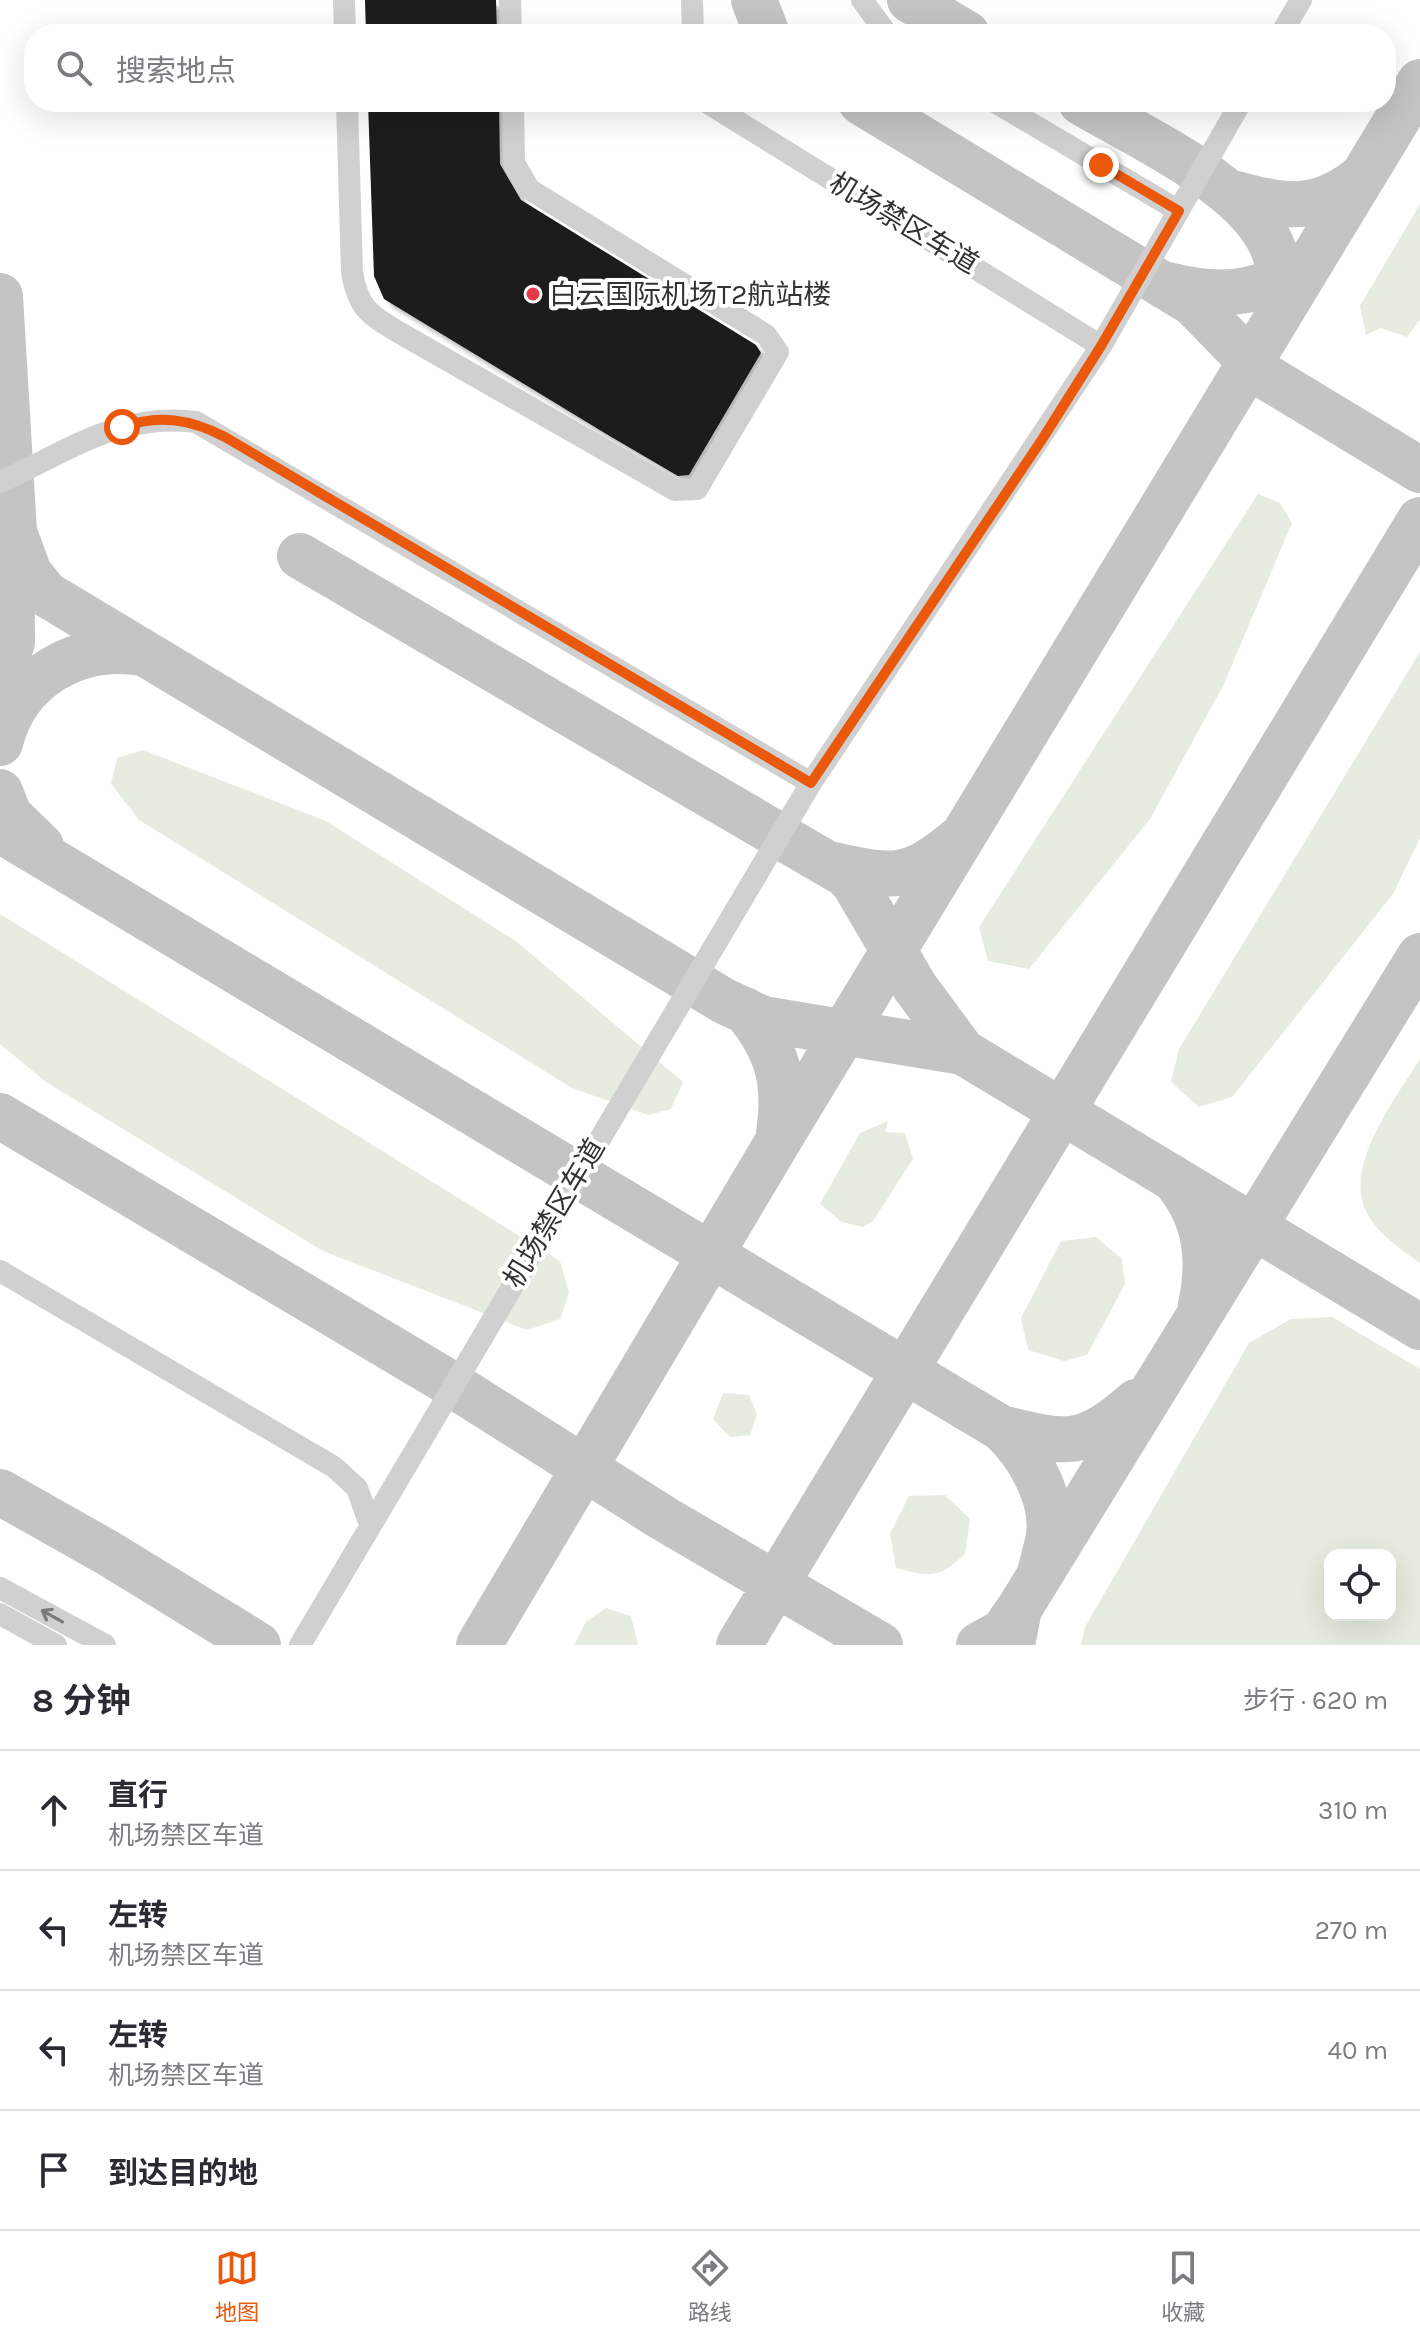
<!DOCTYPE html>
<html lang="zh">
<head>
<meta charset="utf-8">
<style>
  body { margin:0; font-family:Karla,"Noto Sans SC",sans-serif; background:#f2f2f3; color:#2b2b33 }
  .controls { position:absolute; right:24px; bottom:24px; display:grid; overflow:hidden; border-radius:16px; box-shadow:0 8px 32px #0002 }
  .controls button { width:72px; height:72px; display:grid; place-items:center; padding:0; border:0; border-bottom:2px solid #e1e1e2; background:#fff; color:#2b2b33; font:40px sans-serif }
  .stop { position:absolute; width:24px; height:24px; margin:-18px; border:6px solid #ea580c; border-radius:50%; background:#fff }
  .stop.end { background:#ea580c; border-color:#fff; box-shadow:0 2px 8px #0008 }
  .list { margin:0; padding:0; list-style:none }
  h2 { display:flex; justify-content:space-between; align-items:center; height:104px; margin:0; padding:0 32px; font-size:34px }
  h2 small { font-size:26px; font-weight:400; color:#7c7c81 }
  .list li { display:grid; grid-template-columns:52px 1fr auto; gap:24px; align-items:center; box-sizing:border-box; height:120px; padding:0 32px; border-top:2px solid #e1e1e2 }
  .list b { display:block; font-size:30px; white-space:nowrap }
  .list p { margin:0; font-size:26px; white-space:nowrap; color:#7c7c81 }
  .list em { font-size:26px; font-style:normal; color:#7c7c81 }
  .icon { flex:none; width:44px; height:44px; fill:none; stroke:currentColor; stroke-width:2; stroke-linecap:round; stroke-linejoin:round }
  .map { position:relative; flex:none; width:1420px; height:1645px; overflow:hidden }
  .search { position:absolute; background:#fff; box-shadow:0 8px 32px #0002; left:24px; right:24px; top:24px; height:88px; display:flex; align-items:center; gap:20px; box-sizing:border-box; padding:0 28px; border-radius:32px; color:#7c7c81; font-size:30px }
  .sheet { height:584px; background:#fff }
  nav { display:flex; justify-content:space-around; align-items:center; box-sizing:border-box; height:112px; border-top:2px solid #e1e1e2; background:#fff; font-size:22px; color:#7c7c81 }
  nav a { display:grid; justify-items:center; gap:4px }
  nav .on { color:#ea580c }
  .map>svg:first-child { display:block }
  .green { fill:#e6ecdf; fill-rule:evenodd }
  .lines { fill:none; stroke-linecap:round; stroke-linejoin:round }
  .taxiway { stroke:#c4c4c4; stroke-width:46 }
  .building { fill:#1a1a1a; filter:url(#shadow) }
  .minor { stroke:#d0d0d0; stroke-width:22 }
  .oneway { stroke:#7a7a7a }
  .route { stroke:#ea580c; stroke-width:10 }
  .poi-dot { fill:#e63946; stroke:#fff; stroke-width:3 }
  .labels { text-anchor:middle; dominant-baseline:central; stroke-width:8; stroke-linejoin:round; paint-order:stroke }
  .street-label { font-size:28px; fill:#333; stroke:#fff }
  .poi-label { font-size:28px; fill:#333; stroke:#fff; text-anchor:start }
</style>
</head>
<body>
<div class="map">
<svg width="1420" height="1645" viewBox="0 0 1420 1645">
  <defs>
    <filter id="shadow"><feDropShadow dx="7" dy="7" stdDeviation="2" flood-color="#0004"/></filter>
  </defs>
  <rect width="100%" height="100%" fill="#fff"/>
  <path class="green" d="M1420,204V320L1407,337L1381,328L1366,335L1360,306Z
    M1258,494L1280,503L1292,523L1223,686L1150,819L1029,969L988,961L979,927Z
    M1420,652V838L1393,894L1232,1097L1199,1107L1171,1082L1179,1049Z
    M143,750L326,821L517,942L683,1082L671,1109L648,1115L572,1088L139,820L111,784L117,758Z
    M0,914L560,1261L569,1293L560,1319L527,1330L323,1251L46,1082L0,1044Z
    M1420,1059V1263C1400,1249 1367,1226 1362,1200C1352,1154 1397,1096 1420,1059Z
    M888,1121L885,1132L905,1133L913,1159L873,1221L863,1227L842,1222L820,1204L860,1133Z
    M1096,1237L1122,1259L1125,1284L1087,1355L1064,1361L1028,1350L1021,1318L1061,1241Z
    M1332,1317L1420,1369V1645H1081L1085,1627L1249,1343L1291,1319ZM1330,1555H1390V1615H1330Z
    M723,1393L749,1395L757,1415L750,1435L730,1437L713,1419Z
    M945,1495L970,1519L965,1554C938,1579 931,1577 896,1568L890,1534L909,1496Z
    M606,1608L631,1616L638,1645H574L586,1622Z"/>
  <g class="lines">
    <path class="taxiway" d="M754,0L767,34
      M910,0L967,34
      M861,102L1193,303L1263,375L1420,470
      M1081,102C1139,137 1251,186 1274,251C1282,271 1277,298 1276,319
      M1233,193C1285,208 1320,213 1364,175
      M1168,285C1214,297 1261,297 1301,265
      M0,296L14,532L29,573L46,594L724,1001L763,1019L963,1052L1420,1327
      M300,556L845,874L854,883L915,987L963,1052
      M0,686L12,642L11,541
      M0,743C16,677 78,642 143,653
      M0,792L9,815L41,846
      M0,830L1001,1428C1028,1452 1054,1498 1049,1535C1047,1548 1043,1560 1040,1573
      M833,865C892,878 909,881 958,840
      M745,1010C780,1052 787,1086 778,1140
      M0,1116L453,1385L663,1518L880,1645
      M1173,1178C1206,1216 1211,1258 1201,1305
      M1001,1428C1067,1444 1082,1449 1136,1402
      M0,1492L108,1553L258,1645
      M1019,1609L1420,956
      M479,1645L777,1143L1420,82
      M739,1645L1420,520
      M979,1645L1003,1632L1019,1609L1012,1645"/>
  </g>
  <path class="building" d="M365,0H496L497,34H366Z
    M368,102H499L500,164L521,200L756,345L761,353L689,475L678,476L608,435L384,299L374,276Z"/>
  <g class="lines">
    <path class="minor" d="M344,0L345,34
      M510,0L511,34
      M692,0L693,34
      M862,0L887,34
      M1281,34L1301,0
      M347,102L352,272C358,309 370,315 400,333L675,490L697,489L778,352L766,335L529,189L514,163L513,102
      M706,102L1101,346
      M995,102L1179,211
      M0,482C67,452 119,412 196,422L811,783L300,1645
      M811,783L1101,346L1241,102
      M0,1271L334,1467L357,1488L370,1525
      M0,1588L105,1645
      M0,1614L56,1645"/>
  </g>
  <defs><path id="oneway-shaft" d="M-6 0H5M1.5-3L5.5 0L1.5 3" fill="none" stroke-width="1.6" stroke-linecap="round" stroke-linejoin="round" transform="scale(2)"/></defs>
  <use class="oneway" href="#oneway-shaft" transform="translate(52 1616) rotate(-151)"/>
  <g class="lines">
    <path class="route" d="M122,427C159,414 190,419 225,437L811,783L1043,438L1101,346L1179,211L1101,165"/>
  </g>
  <circle class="poi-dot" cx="533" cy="294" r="8"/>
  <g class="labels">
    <g class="street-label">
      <text transform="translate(904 223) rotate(31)">机场禁区车道</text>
      <text transform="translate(554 1213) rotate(-59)">机场禁区车道</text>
    </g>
    <g class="poi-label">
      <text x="549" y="294">白云国际机场T2航站楼</text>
    </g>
  </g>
</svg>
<div class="controls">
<button><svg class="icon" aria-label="locate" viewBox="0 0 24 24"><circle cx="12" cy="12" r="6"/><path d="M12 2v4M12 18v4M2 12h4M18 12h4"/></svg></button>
</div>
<div class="stop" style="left:122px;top:427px"></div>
<div class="stop end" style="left:1101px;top:165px"></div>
<div class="search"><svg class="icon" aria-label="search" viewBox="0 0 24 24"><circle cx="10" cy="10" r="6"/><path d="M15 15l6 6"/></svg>搜索地点</div>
</div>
<section class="sheet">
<h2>8 分钟<small>步行 · 620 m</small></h2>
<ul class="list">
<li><svg class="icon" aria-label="ahead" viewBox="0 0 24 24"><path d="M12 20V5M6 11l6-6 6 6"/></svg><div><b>直行</b><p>机场禁区车道</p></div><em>310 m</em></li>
<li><svg class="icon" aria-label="left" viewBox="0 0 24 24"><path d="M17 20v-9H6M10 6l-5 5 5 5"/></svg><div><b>左转</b><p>机场禁区车道</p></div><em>270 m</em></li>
<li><svg class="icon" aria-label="left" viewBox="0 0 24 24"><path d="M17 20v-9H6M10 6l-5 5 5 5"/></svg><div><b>左转</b><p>机场禁区车道</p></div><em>40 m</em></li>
<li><svg class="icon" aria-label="arrive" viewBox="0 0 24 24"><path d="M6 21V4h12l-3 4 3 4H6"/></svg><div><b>到达目的地</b></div></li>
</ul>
</section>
<nav>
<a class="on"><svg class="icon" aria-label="map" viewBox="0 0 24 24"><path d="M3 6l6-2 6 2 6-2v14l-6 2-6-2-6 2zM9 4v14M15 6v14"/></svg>地图</a>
<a><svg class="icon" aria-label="directions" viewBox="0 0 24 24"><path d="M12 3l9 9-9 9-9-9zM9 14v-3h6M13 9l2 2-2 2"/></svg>路线</a>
<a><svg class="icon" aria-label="saved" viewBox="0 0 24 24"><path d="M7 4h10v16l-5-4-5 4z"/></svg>收藏</a>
</nav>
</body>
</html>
